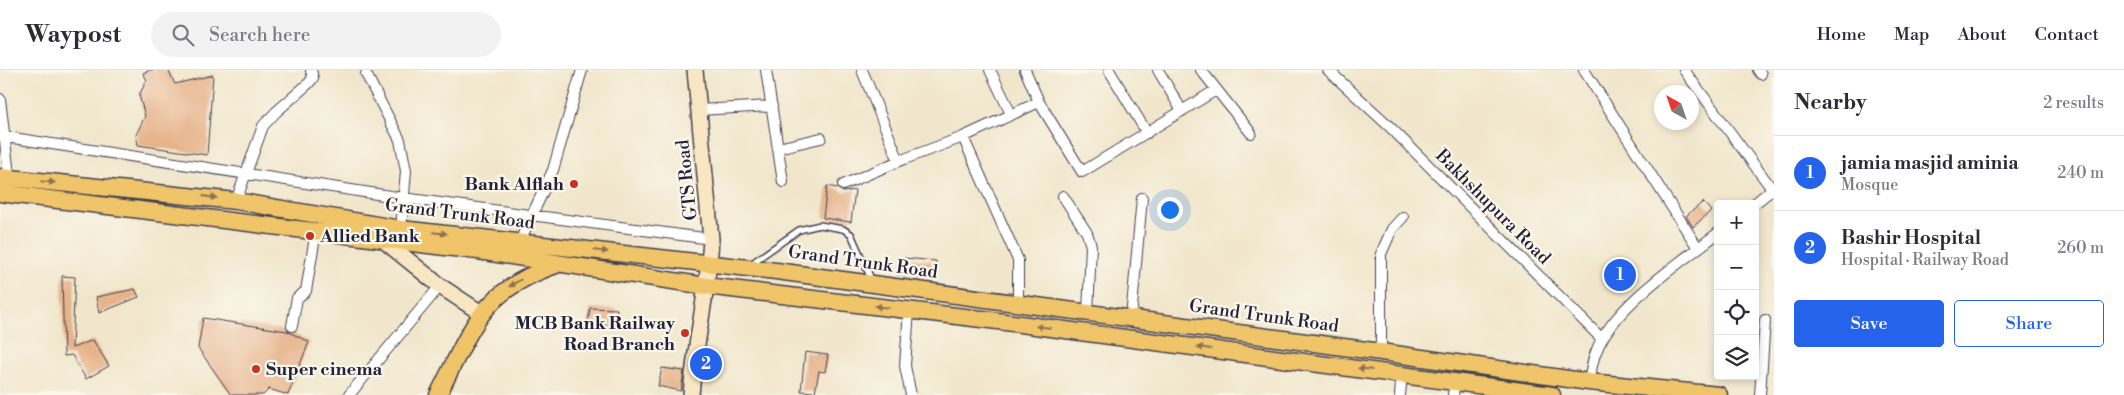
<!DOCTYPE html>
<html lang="en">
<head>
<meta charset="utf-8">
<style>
  body { margin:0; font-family:"Libre Bodoni",serif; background:#f2f2f3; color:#2b2b33 }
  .controls { position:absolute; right:15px; bottom:15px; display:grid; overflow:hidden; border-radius:5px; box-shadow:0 2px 8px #0003 }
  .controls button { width:45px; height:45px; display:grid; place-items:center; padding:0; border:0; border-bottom:1px solid #e1e1e2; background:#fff; color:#2b2b33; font:25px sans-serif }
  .compass { position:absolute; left:1654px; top:15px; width:45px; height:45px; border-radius:50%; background:#fff; box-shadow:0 2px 8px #0003; rotate:320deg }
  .you { position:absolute; left:1169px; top:139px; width:18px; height:18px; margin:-12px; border:4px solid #fff; border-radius:50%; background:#1a73e8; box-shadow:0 0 0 8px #1a73e833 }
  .badge { display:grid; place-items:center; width:32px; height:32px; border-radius:50%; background:#2563eb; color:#fff; font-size:16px; font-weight:700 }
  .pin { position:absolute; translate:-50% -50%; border:2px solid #fff; box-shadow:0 1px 5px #0006 }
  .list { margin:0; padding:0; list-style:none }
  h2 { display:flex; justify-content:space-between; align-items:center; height:65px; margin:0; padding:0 20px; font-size:21px }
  h2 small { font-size:16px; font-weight:400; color:#7c7c81 }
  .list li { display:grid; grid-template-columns:32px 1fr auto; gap:15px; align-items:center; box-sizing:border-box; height:75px; padding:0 20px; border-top:1px solid #e1e1e2 }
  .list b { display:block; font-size:19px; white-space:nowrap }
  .list p { margin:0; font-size:16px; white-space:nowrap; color:#7c7c81 }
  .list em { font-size:16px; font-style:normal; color:#7c7c81 }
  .actions { display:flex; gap:10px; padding:15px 20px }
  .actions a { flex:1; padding:11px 0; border:1px solid #2563eb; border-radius:5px; text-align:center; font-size:18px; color:#2563eb }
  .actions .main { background:#2563eb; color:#fff }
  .icon { flex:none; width:28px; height:28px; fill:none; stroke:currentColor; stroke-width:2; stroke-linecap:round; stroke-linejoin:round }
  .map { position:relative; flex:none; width:1774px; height:325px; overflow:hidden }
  header { display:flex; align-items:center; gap:30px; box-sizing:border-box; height:70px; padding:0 25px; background:#fff; border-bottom:1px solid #e1e1e2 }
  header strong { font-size:24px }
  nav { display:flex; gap:28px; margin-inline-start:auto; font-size:18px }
  .search { width:350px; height:45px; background:#f2f2f3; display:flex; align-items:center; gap:12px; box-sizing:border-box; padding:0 18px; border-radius:28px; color:#7c7c81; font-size:19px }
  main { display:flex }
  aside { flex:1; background:#fff }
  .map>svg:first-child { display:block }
  .building { fill:#e7b38b }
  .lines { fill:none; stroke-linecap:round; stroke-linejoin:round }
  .lane-casing { stroke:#413f51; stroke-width:8 }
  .street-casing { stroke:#413f51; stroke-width:12 }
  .secondary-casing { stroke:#413f51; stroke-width:18 }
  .primary-casing { stroke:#413f51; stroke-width:19 }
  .lane { stroke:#fff; stroke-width:5 }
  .street { stroke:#fff; stroke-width:10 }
  .secondary { stroke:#f9e7c3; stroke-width:15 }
  .primary { stroke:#f0c469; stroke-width:16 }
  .oneway { fill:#897352 }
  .poi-dot { fill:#c8321e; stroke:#fbf7ec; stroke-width:2 }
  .labels { text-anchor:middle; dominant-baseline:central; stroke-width:4.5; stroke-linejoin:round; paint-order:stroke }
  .street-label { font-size:18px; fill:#22223b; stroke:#fbf7ec }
  .poi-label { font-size:18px; font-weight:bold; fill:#22223b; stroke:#fbf7ec; text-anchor:end }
</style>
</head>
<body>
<header>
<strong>Waypost</strong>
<div class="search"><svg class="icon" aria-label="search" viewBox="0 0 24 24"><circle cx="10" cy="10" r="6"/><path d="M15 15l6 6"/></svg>Search here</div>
<nav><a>Home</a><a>Map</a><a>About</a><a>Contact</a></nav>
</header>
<main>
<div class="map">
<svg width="1774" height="325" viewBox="0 0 1774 325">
  <rect width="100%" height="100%" fill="#fbf7ec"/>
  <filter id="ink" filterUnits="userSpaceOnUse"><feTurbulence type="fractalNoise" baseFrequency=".02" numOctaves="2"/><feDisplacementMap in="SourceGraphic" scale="10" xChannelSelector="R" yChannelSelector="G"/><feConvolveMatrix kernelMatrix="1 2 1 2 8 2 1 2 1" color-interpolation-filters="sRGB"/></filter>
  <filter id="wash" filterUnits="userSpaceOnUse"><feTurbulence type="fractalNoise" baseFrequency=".0096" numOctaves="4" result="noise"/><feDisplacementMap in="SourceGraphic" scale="20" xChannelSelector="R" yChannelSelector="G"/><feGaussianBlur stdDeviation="1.12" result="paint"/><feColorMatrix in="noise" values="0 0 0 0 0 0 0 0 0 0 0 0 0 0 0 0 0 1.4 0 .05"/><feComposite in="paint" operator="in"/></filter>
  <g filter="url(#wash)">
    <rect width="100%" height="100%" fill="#f1e6cb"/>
    <g id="blocks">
      <path class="building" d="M150,0H168L175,14L213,5L207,85L138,75L136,65L145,46L139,25L147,10L143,3Z
        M827,116L837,118L843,122L855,120L851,152L823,148Z
        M1703,132L1711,141L1693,157L1686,146Z
        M904,188L936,191L933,207L902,202Z
        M62,206L75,207L72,278L93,270L109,296L86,309L72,285L64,286Z
        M135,219L139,227L99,243L96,227Z
        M590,238L617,239L615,257L588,253Z
        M203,248L287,261L309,272L288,325L269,319L263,325H231L198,278Z
        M805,282L828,285L825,302L819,301L815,322L801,321Z
        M662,298L684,301L681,321L658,316Z"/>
    </g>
  </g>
  <g filter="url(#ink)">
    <use href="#blocks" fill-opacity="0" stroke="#413f51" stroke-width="1"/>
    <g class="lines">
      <defs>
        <path id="lane" d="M752,193L799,160L820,155L843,159L851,164L872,211"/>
        <path id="street" d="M766,0L783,112
          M862,0L899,91
          M990,0L1011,44
          M1025,0L1039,32L1082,102L1216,20
          M1109,0L1147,63
          M1158,0L1182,41
          M1201,0L1251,63
          M1328,0L1389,56L1602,269
          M1584,0L1698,178
          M1684,0L1772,119
          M1758,0L1761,4
          M366,4L400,70L406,101L401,159
          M0,29L10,113
          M699,40L772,36
          M0,66L403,128L711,169
          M963,67L1018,190V234
          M778,78L821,68
          M843,115L899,91L963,67L1039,32
          M1063,126L1087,163L1091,176L1088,243
          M236,131L263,56L276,42L309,13L313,8L311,0
          M1754,134L1774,118
          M520,171L553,100L582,0
          M909,240L905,296L911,325
          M1131,248L1142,128
          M292,256L297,228L306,221L316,161
          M1381,282V184L1392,159L1403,147
          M1589,312C1591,302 1592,291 1596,282C1613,236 1680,193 1718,163
          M349,325L440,216
          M1400,325L1402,304
          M1453,325L1455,311
          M1760,325L1765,250"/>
        <path id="secondary" d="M382,169L440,216L481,243
          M691,325C695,273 708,221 711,169L695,0"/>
        <path id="primary" d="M0,107L236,131L401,159L776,201L1381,282L1589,312L1719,325
          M0,123L478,181L706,216L990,250L1552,325
          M438,325C472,259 480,221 556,195"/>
      </defs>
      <use href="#lane" class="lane-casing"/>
      <use href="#street" class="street-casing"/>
      <use href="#secondary" class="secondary-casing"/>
      <use href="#primary" class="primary-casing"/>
      <use href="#lane" class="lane"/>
      <use href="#street" class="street"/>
      <use href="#secondary" class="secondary"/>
      <use href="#primary" class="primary"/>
    </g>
    <defs><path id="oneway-solid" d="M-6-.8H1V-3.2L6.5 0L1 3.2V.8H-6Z" transform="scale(1.25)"/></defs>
    <g class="oneway">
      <use href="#oneway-solid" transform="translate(48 112) rotate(5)"/>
      <use href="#oneway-solid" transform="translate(210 127) rotate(7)"/>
      <use href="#oneway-solid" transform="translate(440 163) rotate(6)"/>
      <use href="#oneway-solid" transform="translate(601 181) rotate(7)"/>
      <use href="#oneway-solid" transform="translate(515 213) rotate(149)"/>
      <use href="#oneway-solid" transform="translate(882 237) rotate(-173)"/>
      <use href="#oneway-solid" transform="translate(1043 257) rotate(-173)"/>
      <use href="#oneway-solid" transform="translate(1204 278) rotate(-173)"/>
      <use href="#oneway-solid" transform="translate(1365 299) rotate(-173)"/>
    </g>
  </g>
  <g class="poi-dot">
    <circle cx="574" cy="114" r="5"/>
    <circle cx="310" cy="166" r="5"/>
    <circle cx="685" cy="263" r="5"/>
    <circle cx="256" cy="299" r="5"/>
  </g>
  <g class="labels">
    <g class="street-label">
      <text transform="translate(687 110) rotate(-96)">GTS Road</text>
      <text transform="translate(1493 137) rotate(45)">Bakhshupura Road</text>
      <text transform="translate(460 144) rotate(7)">Grand Trunk Road</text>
      <text transform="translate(863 192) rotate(8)">Grand Trunk Road</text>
      <text transform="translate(1264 246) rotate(8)">Grand Trunk Road</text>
    </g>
    <g class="poi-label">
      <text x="564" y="114">Bank Alflah</text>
      <text x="320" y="166" text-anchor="start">Allied Bank</text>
      <text x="675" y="253">MCB Bank Railway<tspan x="675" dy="21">Road Branch</tspan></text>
      <text x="266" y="299" text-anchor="start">Super cinema</text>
    </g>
  </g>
</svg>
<div class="controls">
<button>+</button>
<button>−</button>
<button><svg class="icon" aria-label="locate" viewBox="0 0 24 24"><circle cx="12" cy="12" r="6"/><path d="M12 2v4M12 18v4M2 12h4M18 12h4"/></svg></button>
<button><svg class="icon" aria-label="layers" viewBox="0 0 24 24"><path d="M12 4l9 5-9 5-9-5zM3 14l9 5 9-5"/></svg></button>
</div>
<svg class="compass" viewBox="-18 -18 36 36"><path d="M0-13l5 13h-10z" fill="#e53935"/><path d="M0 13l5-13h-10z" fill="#7c7c81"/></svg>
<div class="you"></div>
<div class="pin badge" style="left:1620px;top:205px">1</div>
<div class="pin badge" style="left:706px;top:294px">2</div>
</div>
<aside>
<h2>Nearby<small>2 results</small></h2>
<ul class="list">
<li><span class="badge">1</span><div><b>jamia masjid aminia</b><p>Mosque</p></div><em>240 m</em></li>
<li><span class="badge">2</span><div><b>Bashir Hospital</b><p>Hospital · Railway Road</p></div><em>260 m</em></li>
</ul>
<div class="actions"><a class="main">Save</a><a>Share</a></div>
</aside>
</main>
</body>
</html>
